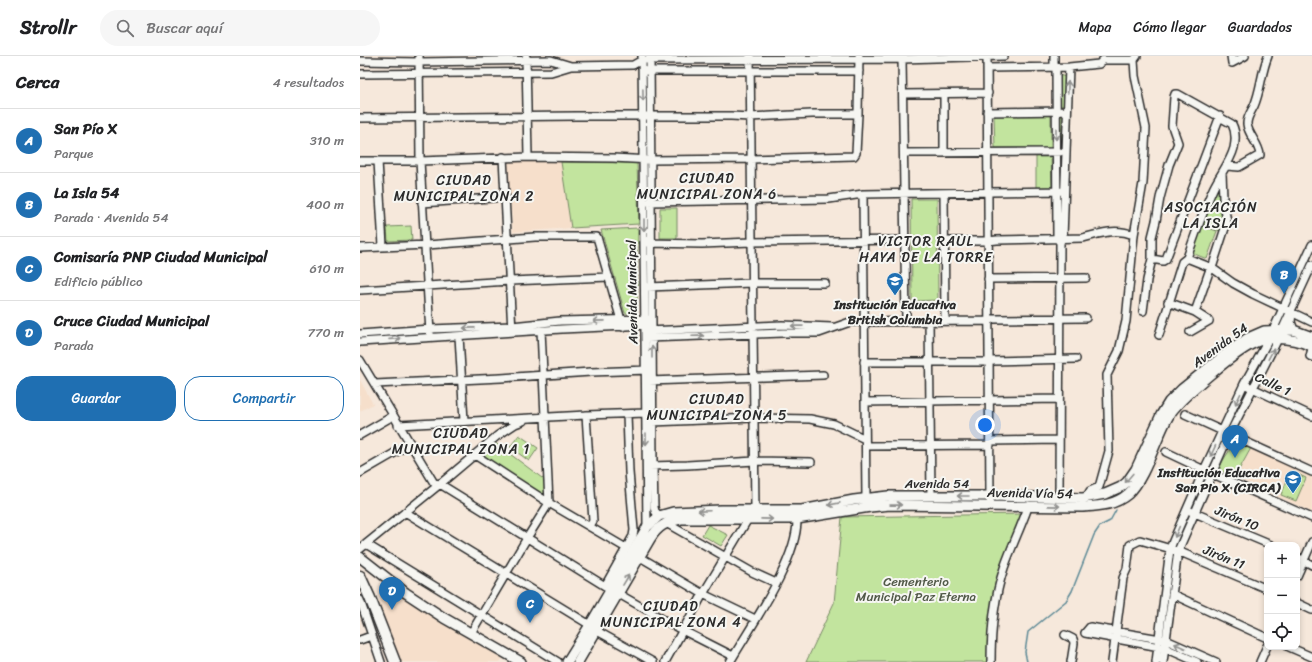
<!DOCTYPE html>
<html lang="es">
<head>
<meta charset="utf-8">
<style>
  body { margin:0; font-family:Sriracha,sans-serif; background:#f6f6f6; color:#202124 }
  .controls { position:absolute; right:12px; bottom:12px; display:grid; overflow:hidden; border-radius:8px; box-shadow:0 2px 6px #0003 }
  .controls button { width:36px; height:36px; display:grid; place-items:center; padding:0; border:0; border-bottom:1px solid #e0e0e0; background:#fff; color:#202124; font:20px sans-serif }
  .you { position:absolute; left:625px; top:369px; width:14px; height:14px; margin:-10px; border:3px solid #fff; border-radius:50%; background:#1a73e8; box-shadow:0 0 0 6px #1a73e833 }
  .badge { display:grid; place-items:center; width:26px; height:26px; border-radius:50%; background:#1f6fb2; color:#fff; font-size:13px; font-weight:700 }
  .pin { position:absolute; translate:-50% -33px; filter:drop-shadow(0 1px 2px #0008) }
  .pin::after { content:''; position:absolute; top:21px; width:14px; height:12px; background:inherit; clip-path:polygon(0 0,100% 0,50% 100%) }
  .list { margin:0; padding:0; list-style:none }
  h2 { display:flex; justify-content:space-between; align-items:center; height:52px; margin:0; padding:0 16px; font-size:17px }
  h2 small { font-size:13px; font-weight:400; color:#757577 }
  .list li { display:grid; grid-template-columns:26px 1fr auto; gap:12px; align-items:center; box-sizing:border-box; height:64px; padding:0 16px; border-top:1px solid #e0e0e0 }
  .list b { display:block; font-size:15px; white-space:nowrap }
  .list p { margin:0; font-size:13px; white-space:nowrap; color:#757577 }
  .list em { font-size:13px; font-style:normal; color:#757577 }
  .actions { display:flex; gap:8px; padding:12px 16px }
  .actions a { flex:1; padding:9px 0; border:1px solid #1f6fb2; border-radius:16px; text-align:center; font-size:14px; color:#1f6fb2 }
  .actions .main { background:#1f6fb2; color:#fff }
  .icon { flex:none; width:22px; height:22px; fill:none; stroke:currentColor; stroke-width:2; stroke-linecap:round; stroke-linejoin:round }
  .map { position:relative; flex:none; width:952px; height:606px; overflow:hidden }
  header { display:flex; align-items:center; gap:24px; box-sizing:border-box; height:56px; padding:0 20px; background:#fff; border-bottom:1px solid #e0e0e0 }
  header strong { font-size:19px }
  nav { display:flex; gap:22px; margin-inline-start:auto; font-size:14px }
  .search { width:280px; height:36px; background:#f6f6f6; display:flex; align-items:center; gap:10px; box-sizing:border-box; padding:0 14px; border-radius:22px; color:#757577; font-size:15px }
  main { display:flex }
  aside { flex:1; background:#fff }
  .map>svg:first-child { display:block }
  .built { fill:#f6dfcb }
  .green { fill:#c2e49e; stroke:#768864 }
  .lines { fill:none; stroke-linecap:round; stroke-linejoin:round }
  .stream { stroke:#5b8895; stroke-width:1.5 }
  .minor-casing { stroke:#2b2b2b; stroke-width:10 }
  .major-casing { stroke:#2b2b2b; stroke-width:12 }
  .highway-casing { stroke:#2b2b2b; stroke-width:13 }
  .minor { stroke:#f6f6f2; stroke-width:7 }
  .major { stroke:#f6f6f2; stroke-width:9 }
  .highway { stroke:#f6f6f2; stroke-width:10 }
  .oneway { stroke:#90908e }
  .labels { text-anchor:middle; dominant-baseline:central; stroke-width:4; stroke-linejoin:round; paint-order:stroke }
  .street-label { font-size:13px; fill:#2b2b2b; stroke:#f6f6f2 }
  .poi-label { font-size:13px; font-weight:bold; fill:#2b2b2b; stroke:#f6f6f2 }
  .park-label { font-size:13px; fill:#515948; stroke:#f6f6f2 }
  .neighbourhood-label { font-size:14px; letter-spacing:1px; fill:#2b2b2b; stroke:#f6f6f2 }
</style>
</head>
<body>
<header>
<strong>Strollr</strong>
<div class="search"><svg class="icon" aria-label="search" viewBox="0 0 24 24"><circle cx="10" cy="10" r="6"/><path d="M15 15l6 6"/></svg>Buscar aquí</div>
<nav><a>Mapa</a><a>Cómo llegar</a><a>Guardados</a></nav>
</header>
<main>
<aside>
<h2>Cerca<small>4 resultados</small></h2>
<ul class="list">
<li><span class="badge">A</span><div><b>San Pío X</b><p>Parque</p></div><em>310 m</em></li>
<li><span class="badge">B</span><div><b>La Isla 54</b><p>Parada · Avenida 54</p></div><em>400 m</em></li>
<li><span class="badge">C</span><div><b>Comisaría PNP Ciudad Municipal</b><p>Edificio público</p></div><em>610 m</em></li>
<li><span class="badge">D</span><div><b>Cruce Ciudad Municipal</b><p>Parada</p></div><em>770 m</em></li>
</ul>
<div class="actions"><a class="main">Guardar</a><a>Compartir</a></div>
</aside>
<div class="map">
<svg width="952" height="606" viewBox="0 0 952 606">
  <rect width="100%" height="100%" fill="#f6e8db"/>
  <filter id="ink" filterUnits="userSpaceOnUse"><feTurbulence type="fractalNoise" baseFrequency=".025" numOctaves="2"/><feDisplacementMap in="SourceGraphic" scale="8" xChannelSelector="R" yChannelSelector="G"/><feConvolveMatrix kernelMatrix="1 2 1 2 8 2 1 2 1" color-interpolation-filters="sRGB"/></filter>
  <g filter="url(#ink)">
    <path class="built" d="M147,106H201L211,172L153,176Z
      M0,324L13,348L0,355Z
      M891,392L952,419V456L875,421Z
      M37,535L144,600L140,606H40L18,545Z"/>
    <path class="green" d="M699,19L706,21L704,50H700Z
      M691,58V92H635L634,59Z
      M698,58H704L703,92H699Z
      M676,100H691L692,132H676Z
      M201,106L277,107L279,168L211,172Z
      M856,132L860,134L864,166L860,175L842,168Z
      M551,143H577L578,244L552,245Z
      M300,152H317V182H300Z
      M51,170L52,184L28,185L27,171Z
      M842,170L857,175L847,203L832,197Z
      M278,172L277,258L265,257L241,174Z
      M159,379L178,392L169,405L150,391Z
      M872,384L891,392L875,421L859,414C861,408 864,402 868,397C870,394 871,388 872,384Z
      M134,386L186,425L187,439L184,440L144,414L121,397Z
      M931,415L946,422L936,445L921,439Z
      M664,458L640,515L628,579V606H446L474,547L482,461Z
      M348,469L368,479L361,490L342,479Z"/>
    <g class="lines">
      <path class="stream" d="M667,606L665,596L668,576L706,545L712,535L734,479L740,470L750,465L756,454"/>
      <defs>
        <path id="minor" d="M59,0L60,105L70,277
          M282,0L287,471
          M290,0L293,410L294,451L295,455L299,460
          M390,0L395,454
          M627,0L630,444
          M694,0V9L696,11L697,182L699,185
          M871,0L872,7L885,0
          M166,1L168,101
          M542,3L546,265
          M0,5L59,6L191,4L211,10
          M627,12L709,11L739,8L743,4H774
          M286,15H499
          M0,18L191,16L211,10L273,9L282,4L542,3L644,0
          M543,38L628,37
          M584,38V97
          M627,56L707,55
          M0,62L217,60H371L390,61L452,58H498
          M544,97L700,96
          M143,101L152,275
          M0,105H60L168,101L253,102L291,104L391,103L494,100L496,97L498,58L499,0
          M18,105L23,190
          M867,110L879,111L900,99C899,87 888,79 887,68C887,61 891,56 894,50C901,34 901,17 908,0
          M584,137L585,265
          M503,138L506,443
          M288,146L469,143L503,138L704,135
          M62,147L146,141
          M703,182L709,11
          M584,185H628L637,184L723,182C740,177 756,172 774,179
          M288,187L342,188L391,186L544,184
          M0,192L67,189L175,181H237L263,271
          M827,202L852,212L873,227L893,238L952,266
          M792,203L803,205L806,203L860,60
          M628,223L726,222
          M288,231L392,227H465
          M0,234L150,225L249,221
          M808,246L835,256L849,265L830,276
          M783,255L787,224L792,203V181L796,165L800,142L809,109L818,87L812,70L814,41L815,38H818L872,68C876,76 876,83 874,92C870,107 860,118 853,133C843,155 835,179 827,202L822,206L799,279
          M835,256L849,216L852,212L867,166L863,142L862,117
          M569,265L571,440
          M288,275L422,269L472,271
          M0,278L70,273L152,270L200,265L288,263
          M99,280L104,365
          M288,282L423,277H459L490,266L629,265L633,263L726,262
          M0,286L202,273L288,269
          M952,293L950,300L952,301
          M0,304L74,427L80,428L245,530L318,572L373,600
          M504,306H629L633,305L716,303
          M289,325L463,319
          M15,328L141,322L231,316L288,314
          M888,330L952,360
          M505,346L699,343
          M825,358L952,416
          M226,359L233,465L230,470
          M38,369L226,359L286,357L292,366L394,362L450,363L474,368L505,383
          M0,379L33,360
          M630,385L699,384
          M506,390L630,389
          M806,396L844,414L952,462
          M115,399L189,447L266,492
          M290,410L327,409L395,405L451,406
          M0,417L50,388
          M699,441L700,186L703,182
          M726,442L730,435L739,431L749,395L747,319L759,295L766,265L774,179L783,127L786,72L775,20L774,4L777,0
          M830,455L911,489
          M45,456L230,569
          M306,467L392,516L416,527
          M6,488L198,606
          M0,493L80,428L137,380L155,368L163,365
          M280,501L343,538L395,563
          M937,501L952,509
          M937,520L952,486
          M245,530L273,480L274,474L269,416L267,358
          M812,538L907,582
          M0,544L21,606
          M937,547L952,554
          M237,575L293,606
          M111,577L167,482L189,447L181,274
          M705,579L713,583L714,587L711,606
          M0,584L11,580
          M929,591L952,601
          M305,606L343,538L388,463
          M370,606C391,570 438,504 437,463
          M631,606C631,574 634,542 644,512C651,492 660,473 667,454L668,449
          M752,606L763,522L767,513L770,489L780,484L818,495L907,533
          M796,606L810,493L813,485L844,414L884,328L909,283L952,189
          M803,606L818,495L869,379L918,283L952,209
          M837,606L805,592L725,577L730,571L806,584L856,606
          M900,606L907,590"/>
        <path id="major" d="M931,256L930,266L933,274
          M0,501L46,537L84,562L161,606
          M207,606L230,569L287,471L299,460L313,456L361,454H442L494,444L528,440H630L723,442L745,438L761,431L767,426L776,413L801,359L809,346L822,333L863,300L888,282L904,275L933,274L952,281
          M218,606L290,483C298,470 306,466 321,463H437L510,451L530,449L722,451C738,450 754,450 768,438C785,423 796,382 808,361C818,343 880,291 899,285C917,280 935,283 952,290"/>
        <path id="highway" d="M0,520L10,542L35,606"/>
      </defs>
      <use href="#minor" class="minor-casing"/>
      <use href="#major" class="major-casing"/>
      <use href="#highway" class="highway-casing"/>
      <use href="#minor" class="minor"/>
      <use href="#major" class="major"/>
      <use href="#highway" class="highway"/>
    </g>
    <defs><path id="oneway-shaft" d="M-6 0H5M1.5-3L5.5 0L1.5 3" fill="none" stroke-width="1.6" stroke-linecap="round" stroke-linejoin="round"/></defs>
    <g class="oneway">
      <use href="#oneway-shaft" transform="translate(708 31) rotate(-88)"/>
      <use href="#oneway-shaft" transform="translate(283 39) rotate(89)"/>
      <use href="#oneway-shaft" transform="translate(696 78) rotate(90)"/>
      <use href="#oneway-shaft" transform="translate(284 169) rotate(90)"/>
      <use href="#oneway-shaft" transform="translate(239 265) rotate(179)"/>
      <use href="#oneway-shaft" transform="translate(437 270) rotate(-179)"/>
      <use href="#oneway-shaft" transform="translate(109 272) rotate(179)"/>
      <use href="#oneway-shaft" transform="translate(338 280) rotate(-2)"/>
      <use href="#oneway-shaft" transform="translate(35 283) rotate(-4)"/>
      <use href="#oneway-shaft" transform="translate(292 296) rotate(-90)"/>
      <use href="#oneway-shaft" transform="translate(911 298) rotate(-62)"/>
      <use href="#oneway-shaft" transform="translate(878 343) rotate(116)"/>
      <use href="#oneway-shaft" transform="translate(286 383) rotate(90)"/>
      <use href="#oneway-shaft" transform="translate(853 395) rotate(115)"/>
      <use href="#oneway-shaft" transform="translate(769 422) rotate(130)"/>
      <use href="#oneway-shaft" transform="translate(603 440) rotate(180)"/>
      <use href="#oneway-shaft" transform="translate(474 448) rotate(169)"/>
      <use href="#oneway-shaft" transform="translate(536 449) rotate(-1)"/>
      <use href="#oneway-shaft" transform="translate(694 450) rotate(1)"/>
      <use href="#oneway-shaft" transform="translate(344 455) rotate(178)"/>
      <use href="#oneway-shaft" transform="translate(407 463) rotate(1)"/>
      <use href="#oneway-shaft" transform="translate(817 476) rotate(113)"/>
      <use href="#oneway-shaft" transform="translate(266 524) rotate(-59)"/>
      <use href="#oneway-shaft" transform="translate(820 590) rotate(-156)"/>
    </g>
  </g>
  <defs>
    <symbol id="school-pin" viewBox="-11 -11 22 30"><path d="M0 17L-7.5 6A9.5 9.5 0 1 1 7.5 6Z" fill="#1f6fb2" stroke="#f6f6f2"/><path d="M0-5L7-2L0 1L-7-2ZM-4 1L0 2.5L4 1V4Q0 6-4 4Z" fill="#fff"/></symbol>
  </defs>
  <g fill-rule="evenodd">
    <use href="#school-pin" x="525" y="215" width="20" height="27"/>
    <use href="#school-pin" x="923" y="413" width="20" height="27"/>
  </g>
  <g class="labels">
    <g class="street-label">
      <text transform="translate(272 236) rotate(-91)">Avenida Municipal</text>
      <text transform="translate(860 289) rotate(-36)">Avenida 54</text>
      <text transform="translate(913 328) rotate(25)">Calle 1</text>
      <text x="577" y="427">Avenida 54</text>
      <text transform="translate(670 437) rotate(1)">Avenida Vía 54</text>
      <text transform="translate(877 462) rotate(22)">Jirón 10</text>
      <text transform="translate(864 501) rotate(22)">Jirón 11</text>
    </g>
    <g class="poi-label">
      <text x="535" y="248">Institución Educativa<tspan x="535" dy="15">British Columbia</tspan></text>
      <text x="920" y="416" text-anchor="end">Institución Educativa<tspan x="920" dy="15">San Pio X (CIRCA)</tspan></text>
    </g>
    <g class="park-label">
      <text x="556" y="525">Cementerio<tspan x="556" dy="15">Municipal Paz Eterna</tspan></text>
    </g>
    <g class="neighbourhood-label">
      <text x="347" y="122">CIUDAD<tspan x="347" dy="16">MUNICIPAL ZONA 6</tspan></text>
      <text x="104" y="124">CIUDAD<tspan x="104" dy="16">MUNICIPAL ZONA 2</tspan></text>
      <text x="851" y="151">ASOCIACIÓN<tspan x="851" dy="16">LA ISLA</tspan></text>
      <text x="566" y="185">VICTOR RAUL<tspan x="566" dy="16">HAYA DE LA TORRE</tspan></text>
      <text x="357" y="343">CIUDAD<tspan x="357" dy="16">MUNICIPAL ZONA 5</tspan></text>
      <text x="101" y="377">CIUDAD<tspan x="101" dy="16">MUNICIPAL ZONA 1</tspan></text>
      <text x="311" y="550">CIUDAD<tspan x="311" dy="16">MUNICIPAL ZONA 4</tspan></text>
    </g>
  </g>
</svg>
<div class="controls">
<button>+</button>
<button>−</button>
<button><svg class="icon" aria-label="locate" viewBox="0 0 24 24"><circle cx="12" cy="12" r="6"/><path d="M12 2v4M12 18v4M2 12h4M18 12h4"/></svg></button>
</div>
<div class="you"></div>
<div class="pin badge" style="left:875px;top:402px">A</div>
<div class="pin badge" style="left:924px;top:238px">B</div>
<div class="pin badge" style="left:170px;top:567px">C</div>
<div class="pin badge" style="left:32px;top:554px">D</div>
</div>
</main>
</body>
</html>
